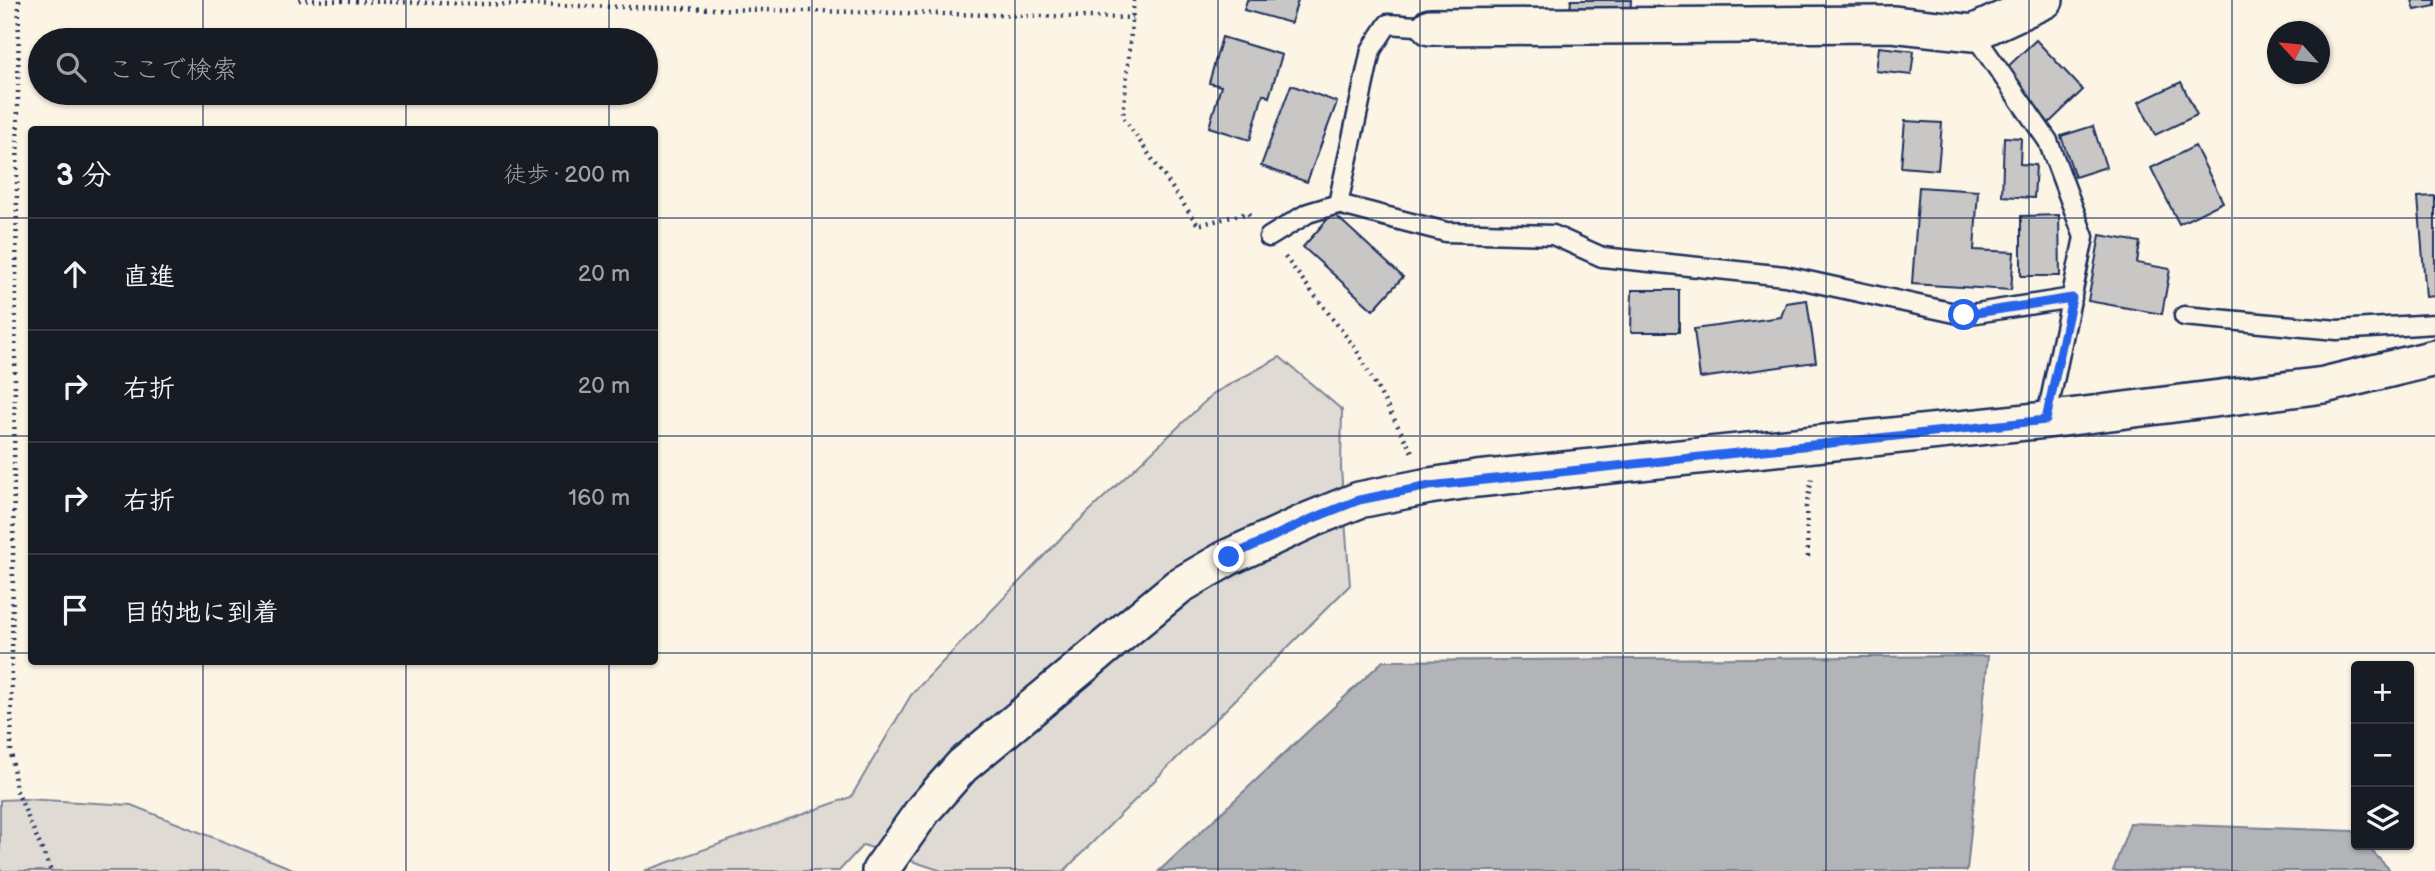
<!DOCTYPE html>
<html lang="ja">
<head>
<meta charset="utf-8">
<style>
  body { margin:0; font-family:"Balsamiq Sans","Klee One",sans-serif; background:#242831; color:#f1f3f6 }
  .controls { position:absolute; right:21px; bottom:21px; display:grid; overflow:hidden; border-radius:7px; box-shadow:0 2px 5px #0004 }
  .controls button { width:63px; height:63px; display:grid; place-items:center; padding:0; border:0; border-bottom:2px solid #363941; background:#171b24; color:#f1f3f6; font:35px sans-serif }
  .compass { position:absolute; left:2267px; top:21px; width:63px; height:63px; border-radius:50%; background:#171b24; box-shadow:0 2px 5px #0004; rotate:297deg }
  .stop { position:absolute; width:21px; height:21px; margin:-16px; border:5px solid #2563eb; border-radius:50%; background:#fff }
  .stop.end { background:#2563eb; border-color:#fff; box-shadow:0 2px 7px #0008 }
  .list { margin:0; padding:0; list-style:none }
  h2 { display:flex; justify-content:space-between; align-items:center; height:91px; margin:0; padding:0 28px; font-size:30px }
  h2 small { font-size:23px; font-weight:400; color:#9ea1a6 }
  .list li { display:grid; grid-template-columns:46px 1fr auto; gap:21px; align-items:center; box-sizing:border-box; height:112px; padding:0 28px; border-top:2px solid #363941 }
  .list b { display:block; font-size:26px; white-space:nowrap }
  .list em { font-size:23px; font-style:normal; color:#9ea1a6 }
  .icon { flex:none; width:38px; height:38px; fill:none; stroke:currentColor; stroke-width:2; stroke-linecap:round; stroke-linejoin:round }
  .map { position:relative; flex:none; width:2435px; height:871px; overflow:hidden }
  .search { position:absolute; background:#171b24; box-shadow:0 2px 5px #0004; left:28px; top:28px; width:630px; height:77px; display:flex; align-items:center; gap:18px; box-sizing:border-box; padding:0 24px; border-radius:38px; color:#9ea1a6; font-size:26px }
  .panel { position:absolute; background:#171b24; box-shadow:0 2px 5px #0004; left:28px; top:126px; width:630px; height:539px; border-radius:7px }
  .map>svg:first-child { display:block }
  .green { fill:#dfdbd4; stroke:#7d8599; stroke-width:2 }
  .water { fill:#b2b4b8; stroke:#767f94; stroke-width:2 }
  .building { fill:#c8c7c6; stroke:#1b2f5e; stroke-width:2 }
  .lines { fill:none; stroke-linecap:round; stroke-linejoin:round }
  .lane-casing { stroke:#1b2f5e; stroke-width:23 }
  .street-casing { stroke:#1b2f5e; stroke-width:40 }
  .path { stroke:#1b2f5e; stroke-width:4.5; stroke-dasharray:2 5; stroke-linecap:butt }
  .lane { stroke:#fcf5e5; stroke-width:18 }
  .street { stroke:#fcf5e5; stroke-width:35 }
  .route { stroke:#2563eb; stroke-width:9 }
  .grid { fill:none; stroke:#1b2f5e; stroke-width:2; stroke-opacity:0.55 }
</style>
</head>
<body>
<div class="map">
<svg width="2435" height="871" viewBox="0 0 2435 871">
  <rect width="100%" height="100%" fill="#fcf5e5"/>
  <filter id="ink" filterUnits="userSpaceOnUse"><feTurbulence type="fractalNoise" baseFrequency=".0143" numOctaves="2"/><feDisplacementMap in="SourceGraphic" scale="14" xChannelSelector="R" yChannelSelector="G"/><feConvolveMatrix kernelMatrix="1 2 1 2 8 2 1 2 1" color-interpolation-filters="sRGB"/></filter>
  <g filter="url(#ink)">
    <path class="green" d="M1280,357L1342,410L1341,469L1350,585L1064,871H942L863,845L839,871H644L851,797L911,695L1061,538L1214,393Z
      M25,799L131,805L298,871H0V800Z"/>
    <path class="water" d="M1988,656L1967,871H1159L1383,661Z
      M2130,823L2353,831L2356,835V845H2366L2391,871H2113Z"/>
    <path class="building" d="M1247,0H1298L1291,23L1244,10Z
      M1571,0H1631L1630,15L1570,12Z
      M2412,0H2435V6L2415,10Z
      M1222,37L1282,55L1269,97L1263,94L1250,140L1209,127L1221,86L1209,83Z
      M2036,40L2083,90L2049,123L2002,72Z
      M1879,47L1914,51L1911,75L1876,71Z
      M2181,82L2197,115L2155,135L2139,102Z
      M1291,85L1337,102L1307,182L1261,166Z
      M1905,121L1942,123L1938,170L1901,167Z
      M2093,126L2106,167L2075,177L2061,136Z
      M2004,137L2021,138L2020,164L2036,165L2034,198L2002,196Z
      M2195,146L2223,202L2179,224L2151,168Z
      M1919,187L1978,191L1974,250L2014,252L2011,290L1912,284Z
      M2435,196V296L2426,297L2418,197Z
      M1333,213L1403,277L1373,310L1303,247Z
      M2059,215L2060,276H2021V216Z
      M2100,235L2140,242L2137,263L2170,269L2162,314L2088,301Z
      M1632,290H1679V332H1631Z
      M1807,300L1816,362L1700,378L1694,329L1781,317L1786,303Z"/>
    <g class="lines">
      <defs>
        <path id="lane" d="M1973,33L2048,141L2084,237L2046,420
          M1338,204L1446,232L1553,235L1602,257L1785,276L1964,315L2072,298
          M1269,237L1308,213L1338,204L1371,50L1388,24L1430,27
          M2184,316L2337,330L2435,324"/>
        <path id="street" d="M1430,27L1892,24L1973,33L2045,0
          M880,871L924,809L962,766L1179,586L1229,557L1312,519L1359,500L1429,486L1477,479L2046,420L2324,385L2435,358"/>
      </defs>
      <use href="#lane" class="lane-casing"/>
      <use href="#street" class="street-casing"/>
      <path class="path" d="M19,0L11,751L16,789L51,871
        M299,0L1133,18
        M1134,0L1123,117L1198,225L1248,213L1252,218
        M1285,257L1356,349L1413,454
        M1808,557L1806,507L1812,478"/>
      <use href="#lane" class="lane"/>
      <use href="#street" class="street"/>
    </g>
  </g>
  <g class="lines" filter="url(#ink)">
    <path class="route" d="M1229,557L1311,519L1359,500L1429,486L2046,420L2072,298L1964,315"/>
  </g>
  <path class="grid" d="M203,0V40M406,0V40M609,0V40M812,0V871M1015,0V871M1218,0V871M1420,0V871M1623,0V871M1826,0V871M2029,0V871M2232,0V871M203,93V130M406,93V130M609,93V130M0,218H32M654,218H2435M0,436H32M654,436H2435M0,653H32M654,653H2435M203,662V871M406,662V871M609,662V871"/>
</svg>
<div class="controls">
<button>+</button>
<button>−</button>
<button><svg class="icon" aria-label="layers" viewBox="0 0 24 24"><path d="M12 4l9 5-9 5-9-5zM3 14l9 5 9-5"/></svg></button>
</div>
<svg class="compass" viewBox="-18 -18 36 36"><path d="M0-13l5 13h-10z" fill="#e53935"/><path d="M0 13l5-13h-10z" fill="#9ea1a6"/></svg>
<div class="stop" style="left:1964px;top:315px"></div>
<div class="stop end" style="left:1229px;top:557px"></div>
<div class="search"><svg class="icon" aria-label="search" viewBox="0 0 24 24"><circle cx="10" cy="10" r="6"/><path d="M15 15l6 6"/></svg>ここで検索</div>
<section class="panel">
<h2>3 分<small>徒歩 · 200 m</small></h2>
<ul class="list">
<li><svg class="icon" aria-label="ahead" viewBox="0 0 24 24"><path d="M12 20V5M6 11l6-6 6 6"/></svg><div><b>直進</b></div><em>20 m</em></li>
<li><svg class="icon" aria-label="right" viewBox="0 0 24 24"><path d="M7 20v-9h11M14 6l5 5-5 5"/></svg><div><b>右折</b></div><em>20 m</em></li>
<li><svg class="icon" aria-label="right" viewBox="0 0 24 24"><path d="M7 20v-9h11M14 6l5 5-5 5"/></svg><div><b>右折</b></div><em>160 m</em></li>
<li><svg class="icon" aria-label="arrive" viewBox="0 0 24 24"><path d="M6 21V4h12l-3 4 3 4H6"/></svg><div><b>目的地に到着</b></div></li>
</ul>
</section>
</div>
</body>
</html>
